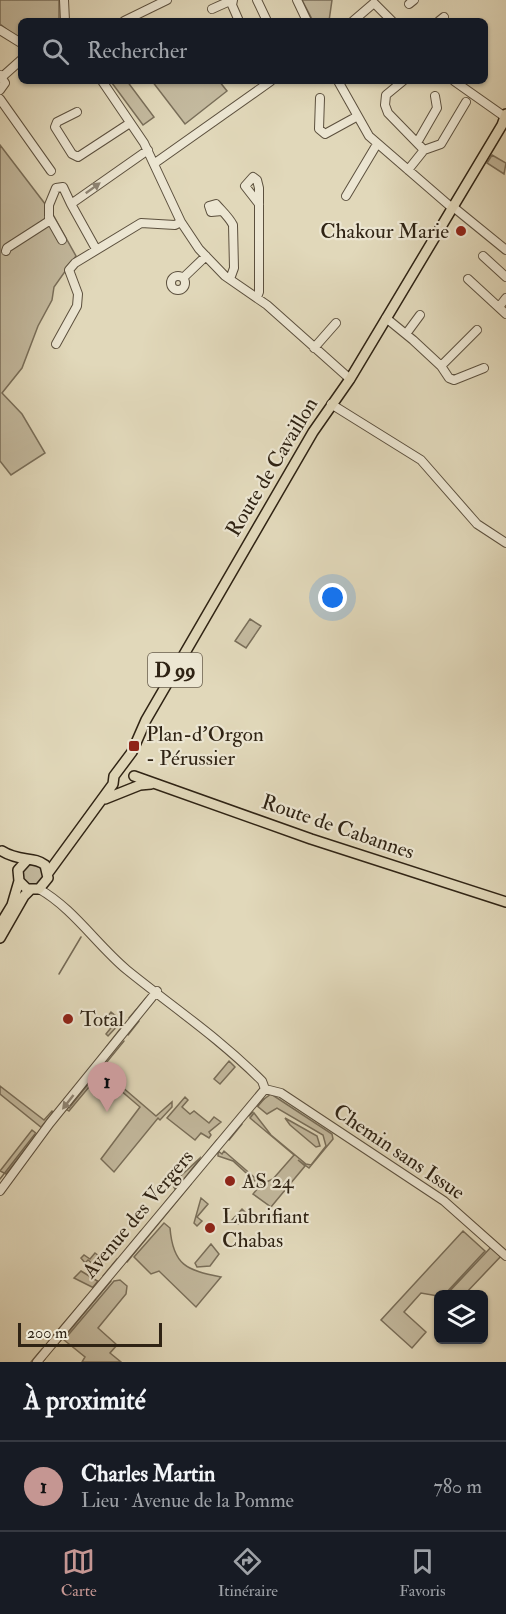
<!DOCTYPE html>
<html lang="fr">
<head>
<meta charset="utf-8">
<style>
  body { margin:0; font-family:"IM FELL Double Pica",serif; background:#242831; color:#f1f3f6 }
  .controls { position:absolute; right:18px; bottom:18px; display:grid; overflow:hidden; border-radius:9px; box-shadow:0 2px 4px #0004 }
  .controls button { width:54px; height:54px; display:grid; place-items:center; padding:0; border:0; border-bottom:2px solid #363941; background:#171b24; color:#f1f3f6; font:30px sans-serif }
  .scale { position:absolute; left:18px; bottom:15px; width:144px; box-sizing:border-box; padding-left:6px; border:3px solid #2f2314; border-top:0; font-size:16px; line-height:21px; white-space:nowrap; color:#2f2314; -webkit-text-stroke:4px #ece6d2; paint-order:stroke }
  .you { position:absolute; left:333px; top:598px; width:21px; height:21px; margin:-15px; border:4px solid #fff; border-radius:50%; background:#1a73e8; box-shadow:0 0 0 9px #1a73e833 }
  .badge { display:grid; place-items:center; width:39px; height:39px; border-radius:50%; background:#c59692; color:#111; font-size:20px; font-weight:700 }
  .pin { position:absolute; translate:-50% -50px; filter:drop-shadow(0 2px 3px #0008) }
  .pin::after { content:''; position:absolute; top:32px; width:21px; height:18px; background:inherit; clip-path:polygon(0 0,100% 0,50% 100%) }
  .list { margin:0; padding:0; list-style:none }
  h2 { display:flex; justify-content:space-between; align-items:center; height:78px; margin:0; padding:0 24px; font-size:26px }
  h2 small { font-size:20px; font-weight:400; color:#9ea1a6 }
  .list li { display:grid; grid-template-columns:39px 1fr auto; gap:18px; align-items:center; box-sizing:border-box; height:90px; padding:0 24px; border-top:2px solid #363941 }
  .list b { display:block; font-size:22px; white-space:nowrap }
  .list p { margin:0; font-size:20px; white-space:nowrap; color:#9ea1a6 }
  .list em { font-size:20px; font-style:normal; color:#9ea1a6 }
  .icon { flex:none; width:33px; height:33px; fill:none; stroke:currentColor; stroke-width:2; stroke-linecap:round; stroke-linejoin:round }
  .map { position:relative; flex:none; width:506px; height:1362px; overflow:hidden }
  .search { position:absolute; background:#171b24; box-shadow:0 2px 4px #0004; left:18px; right:18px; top:18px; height:66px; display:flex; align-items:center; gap:15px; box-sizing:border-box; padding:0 21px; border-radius:9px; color:#9ea1a6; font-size:22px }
  .sheet { height:168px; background:#171b24 }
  nav { display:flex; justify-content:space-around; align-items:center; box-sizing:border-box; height:84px; border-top:2px solid #363941; background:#171b24; font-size:16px; color:#9ea1a6 }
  nav a { display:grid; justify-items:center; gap:3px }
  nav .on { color:#c59692 }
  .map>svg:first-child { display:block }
  .green { fill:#c3b99e; stroke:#796e59; stroke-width:1.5 }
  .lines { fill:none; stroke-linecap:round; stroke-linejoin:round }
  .stream { stroke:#756a56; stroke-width:1.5 }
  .minor-casing { stroke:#5c503e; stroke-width:10 }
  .major-casing { stroke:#2f2314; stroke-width:12 }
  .minor { stroke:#ece6d2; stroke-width:8 }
  .major { stroke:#e1d8ba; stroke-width:9 }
  .oneway { fill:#8e8473 }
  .poi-dot { fill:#8f2418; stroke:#ece6d2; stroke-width:2 }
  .labels { text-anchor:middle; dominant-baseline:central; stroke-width:4.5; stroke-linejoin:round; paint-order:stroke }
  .shield { fill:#ece6d2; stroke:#685e4d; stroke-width:1.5 }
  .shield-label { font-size:20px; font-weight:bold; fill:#2f2314 }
  .poi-label { font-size:21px; fill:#2f2314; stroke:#ece6d2; text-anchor:start }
  .street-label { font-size:21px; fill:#2f2314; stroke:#ece6d2 }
</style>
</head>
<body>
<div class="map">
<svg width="506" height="1362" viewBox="0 0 506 1362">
  <rect width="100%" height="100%" fill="#e1d8ba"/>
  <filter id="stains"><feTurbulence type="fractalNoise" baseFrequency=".00333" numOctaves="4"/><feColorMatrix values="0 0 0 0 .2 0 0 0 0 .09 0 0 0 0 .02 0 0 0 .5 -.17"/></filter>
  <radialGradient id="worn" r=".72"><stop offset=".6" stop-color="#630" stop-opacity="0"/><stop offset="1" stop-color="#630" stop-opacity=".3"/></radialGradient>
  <path class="green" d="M0,0H59V20L21,21L19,39L0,24Z
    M302,0H332L329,21H313Z
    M116,81H127L154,117L143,125L112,83Z
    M152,81H219L227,91L185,124Z
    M0,145L52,213L76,256L54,287L52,300L38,326L22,368L2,393L22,414L45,453L11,475L0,461Z
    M492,155L506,163L504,174L487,163Z
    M250,619L261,626L246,648L235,641Z
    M22 875a11 11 0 1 1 22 0a11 11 0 1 1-22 0Z
    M111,1012L122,1021L108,1036L106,1034L114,1024L107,1017Z
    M229,1061L235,1067L220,1084L214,1079Z
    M100,1068L156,1116L172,1102V1107L160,1120L158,1118L114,1172L101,1159L140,1107L98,1071Z
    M93,1076L94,1081L69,1111L66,1109Z
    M0,1086L44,1120L52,1111L55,1114L42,1128L0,1094Z
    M271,1094L332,1134L333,1139L309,1168L298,1160L305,1166L271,1207L253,1194L258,1188L257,1183L233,1161L218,1156V1151L222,1154L224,1151L262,1184L273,1179L294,1155L250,1118L254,1113L271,1135L306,1164L311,1165L326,1146L323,1135L277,1108L267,1114L256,1105Z
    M185,1097L188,1100L182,1107L190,1114L194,1111L209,1123L214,1117L221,1122L209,1132L211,1135L209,1138L201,1133L195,1140L167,1118Z
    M285,1118L317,1136L320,1146L316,1147L290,1125Z
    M32,1130L37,1134L6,1174L0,1171Z
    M200,1158L199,1164L175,1189L172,1184Z
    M201,1198L208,1204L197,1217L202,1221L197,1226L194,1223Z
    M242,1209L246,1213L244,1223L236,1224L231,1221Z
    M164,1223L170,1228C173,1266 187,1270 221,1277L196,1307L159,1271L151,1274L134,1257Z
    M463,1231L485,1251L445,1294L438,1296L421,1293L404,1312L426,1332L412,1348L381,1320Z
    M211,1244L219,1254L210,1266L197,1267L195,1263Z
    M493,1245L503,1254L465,1294H447Z
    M95,1253L103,1259V1263L95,1270L92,1268L94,1265L88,1260L85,1263L81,1258L84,1255L90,1259Z
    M81,1271L99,1282L94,1288L74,1278Z
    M120,1280L127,1286L126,1294L98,1328L117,1345L110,1353L121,1362H82L85,1357L64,1340L114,1281Z"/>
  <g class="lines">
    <path class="stream" d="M59,974L81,937
      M129,1018L146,998
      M128,1035L139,1021
      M106,1063L124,1041
      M90,1068L124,1024
      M99,1071L101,1070
      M59,1106L71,1091
      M258,1106L264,1099
      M69,1108L93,1078
      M249,1116L253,1112
      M42,1126L52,1114
      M221,1136L226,1130
      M229,1140L242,1124
      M208,1151L217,1140
      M218,1153L219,1152
      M0,1179L35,1134
      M177,1188L199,1160
      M164,1204L172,1194
      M127,1248L141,1231
      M127,1262L191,1184
      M103,1276L117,1259
      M93,1287L98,1281
      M67,1334L111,1281
      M51,1338L87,1296
      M51,1351L61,1340
      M31,1362L42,1349
      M42,1362L45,1359"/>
    <defs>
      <path id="minor" d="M64,0L65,21
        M233,0L232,5L239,21
        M257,0L267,21
        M297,0L307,21
        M409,4L414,0
        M212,9L232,0
        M124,21L167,0
        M353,21L374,3L392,21
        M439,21L444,17
        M0,30L21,43
        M0,75L5,83L0,90
        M2,77L21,60
        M102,81L144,143L181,222L199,249L225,276L267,305L350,379
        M338,81L369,136L451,207
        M403,81L386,95L385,105L388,113L424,150L408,170
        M454,81L505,117
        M320,98L319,129L325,134L356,117
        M0,99L51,171
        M77,112L57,122L55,127L72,154L78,157L130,123
        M418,141L437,108L435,96
        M424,150L441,144L466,102
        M155,163L271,81
        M346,196L377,144
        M452,206L506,250
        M222,211L211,212L209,206L216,204C222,211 229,217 233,225L234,268L230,279
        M49,217L62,240
        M96,249L71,204L148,150
        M6,251L7,248L49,221V205L56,188L63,187L71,204
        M483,256L506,277
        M171 283a7 7 0 1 1 14 0a7 7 0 1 1-14 0Z
        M183,278L206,256
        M468,279L506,314
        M257,297L259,292V188L257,180L253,177L245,186L259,204
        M499,307L506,298
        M386,318L413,340L441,366L477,330
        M406,334L420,315
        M56,344L77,306L78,294L69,270L75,263L141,223L175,225L181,222
        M314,348L336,323
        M441,366L449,378L454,380L484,368
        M331,404L421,460L477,524L506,543
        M39,889C73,908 97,945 127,970C174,1008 218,1037 262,1081L265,1089
        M265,1089L281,1093L444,1201L506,1256
        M0,1191L50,1123L157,991
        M37,1362L265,1089"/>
      <path id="major" d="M134,776L311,839L506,902
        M105,799L140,785L151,784
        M2,851C19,862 34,856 45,865L48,878L39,889H27L19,881L18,870L27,860
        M48,873L113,784L114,776L132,752L146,720L313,432L350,379L502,125L506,114
        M0,925L12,905L19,881
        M0,938L24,896L30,890"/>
    </defs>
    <use href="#minor" class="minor-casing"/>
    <use href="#major" class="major-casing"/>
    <use href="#minor" class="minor"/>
    <use href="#major" class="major"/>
  </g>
  <defs><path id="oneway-solid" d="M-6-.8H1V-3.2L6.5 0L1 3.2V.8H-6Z" transform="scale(1.5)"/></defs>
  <g class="oneway">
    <use href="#oneway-solid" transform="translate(93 188) rotate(-36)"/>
    <use href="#oneway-solid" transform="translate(68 1102) rotate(128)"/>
  </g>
  <g class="poi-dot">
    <circle cx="461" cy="231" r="6"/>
    <rect x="128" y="740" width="12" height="12" rx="3"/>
    <circle cx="68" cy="1019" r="6"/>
    <circle cx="230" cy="1181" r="6"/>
    <circle cx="210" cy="1228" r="6"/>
  </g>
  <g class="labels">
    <rect class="shield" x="148" y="653" width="54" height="34" rx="4.5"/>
    <g class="shield-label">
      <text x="175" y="670">D 99</text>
    </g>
    <g class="poi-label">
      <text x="449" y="231" text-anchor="end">Chakour Marie</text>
      <text x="146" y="734">Plan-d'Orgon<tspan x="146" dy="24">- Pérussier</tspan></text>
      <text x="80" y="1019">Total</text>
      <text x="242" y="1181">AS 24</text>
      <text x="222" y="1216">Lubrifiant<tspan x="222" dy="24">Chabas</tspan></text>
    </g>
    <g class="street-label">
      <text transform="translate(272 467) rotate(-59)">Route de Cavaillon</text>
      <text transform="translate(338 827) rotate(19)">Route de Cabannes</text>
      <text transform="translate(399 1152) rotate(34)">Chemin sans Issue</text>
      <text transform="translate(138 1214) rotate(-50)">Avenue des Vergers</text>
    </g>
  </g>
  <rect width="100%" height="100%" filter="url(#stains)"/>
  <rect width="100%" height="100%" fill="url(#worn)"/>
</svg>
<div class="controls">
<button><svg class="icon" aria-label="layers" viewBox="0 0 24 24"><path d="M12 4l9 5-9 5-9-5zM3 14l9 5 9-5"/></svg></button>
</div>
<div class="scale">200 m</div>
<div class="you"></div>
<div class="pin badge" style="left:107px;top:1112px">1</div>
<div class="search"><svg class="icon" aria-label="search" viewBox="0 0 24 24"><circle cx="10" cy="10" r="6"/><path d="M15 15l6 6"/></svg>Rechercher</div>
</div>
<section class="sheet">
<h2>À proximité<small></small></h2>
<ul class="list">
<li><span class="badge">1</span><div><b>Charles Martin</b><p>Lieu · Avenue de la Pomme</p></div><em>780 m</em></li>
</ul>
</section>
<nav>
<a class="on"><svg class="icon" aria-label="map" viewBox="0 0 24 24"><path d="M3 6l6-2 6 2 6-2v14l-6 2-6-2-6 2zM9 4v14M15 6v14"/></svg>Carte</a>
<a><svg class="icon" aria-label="directions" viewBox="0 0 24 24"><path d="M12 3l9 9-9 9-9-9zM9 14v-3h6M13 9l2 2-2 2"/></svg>Itinéraire</a>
<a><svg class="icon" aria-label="saved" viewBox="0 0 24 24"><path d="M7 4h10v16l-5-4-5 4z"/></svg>Favoris</a>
</nav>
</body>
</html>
